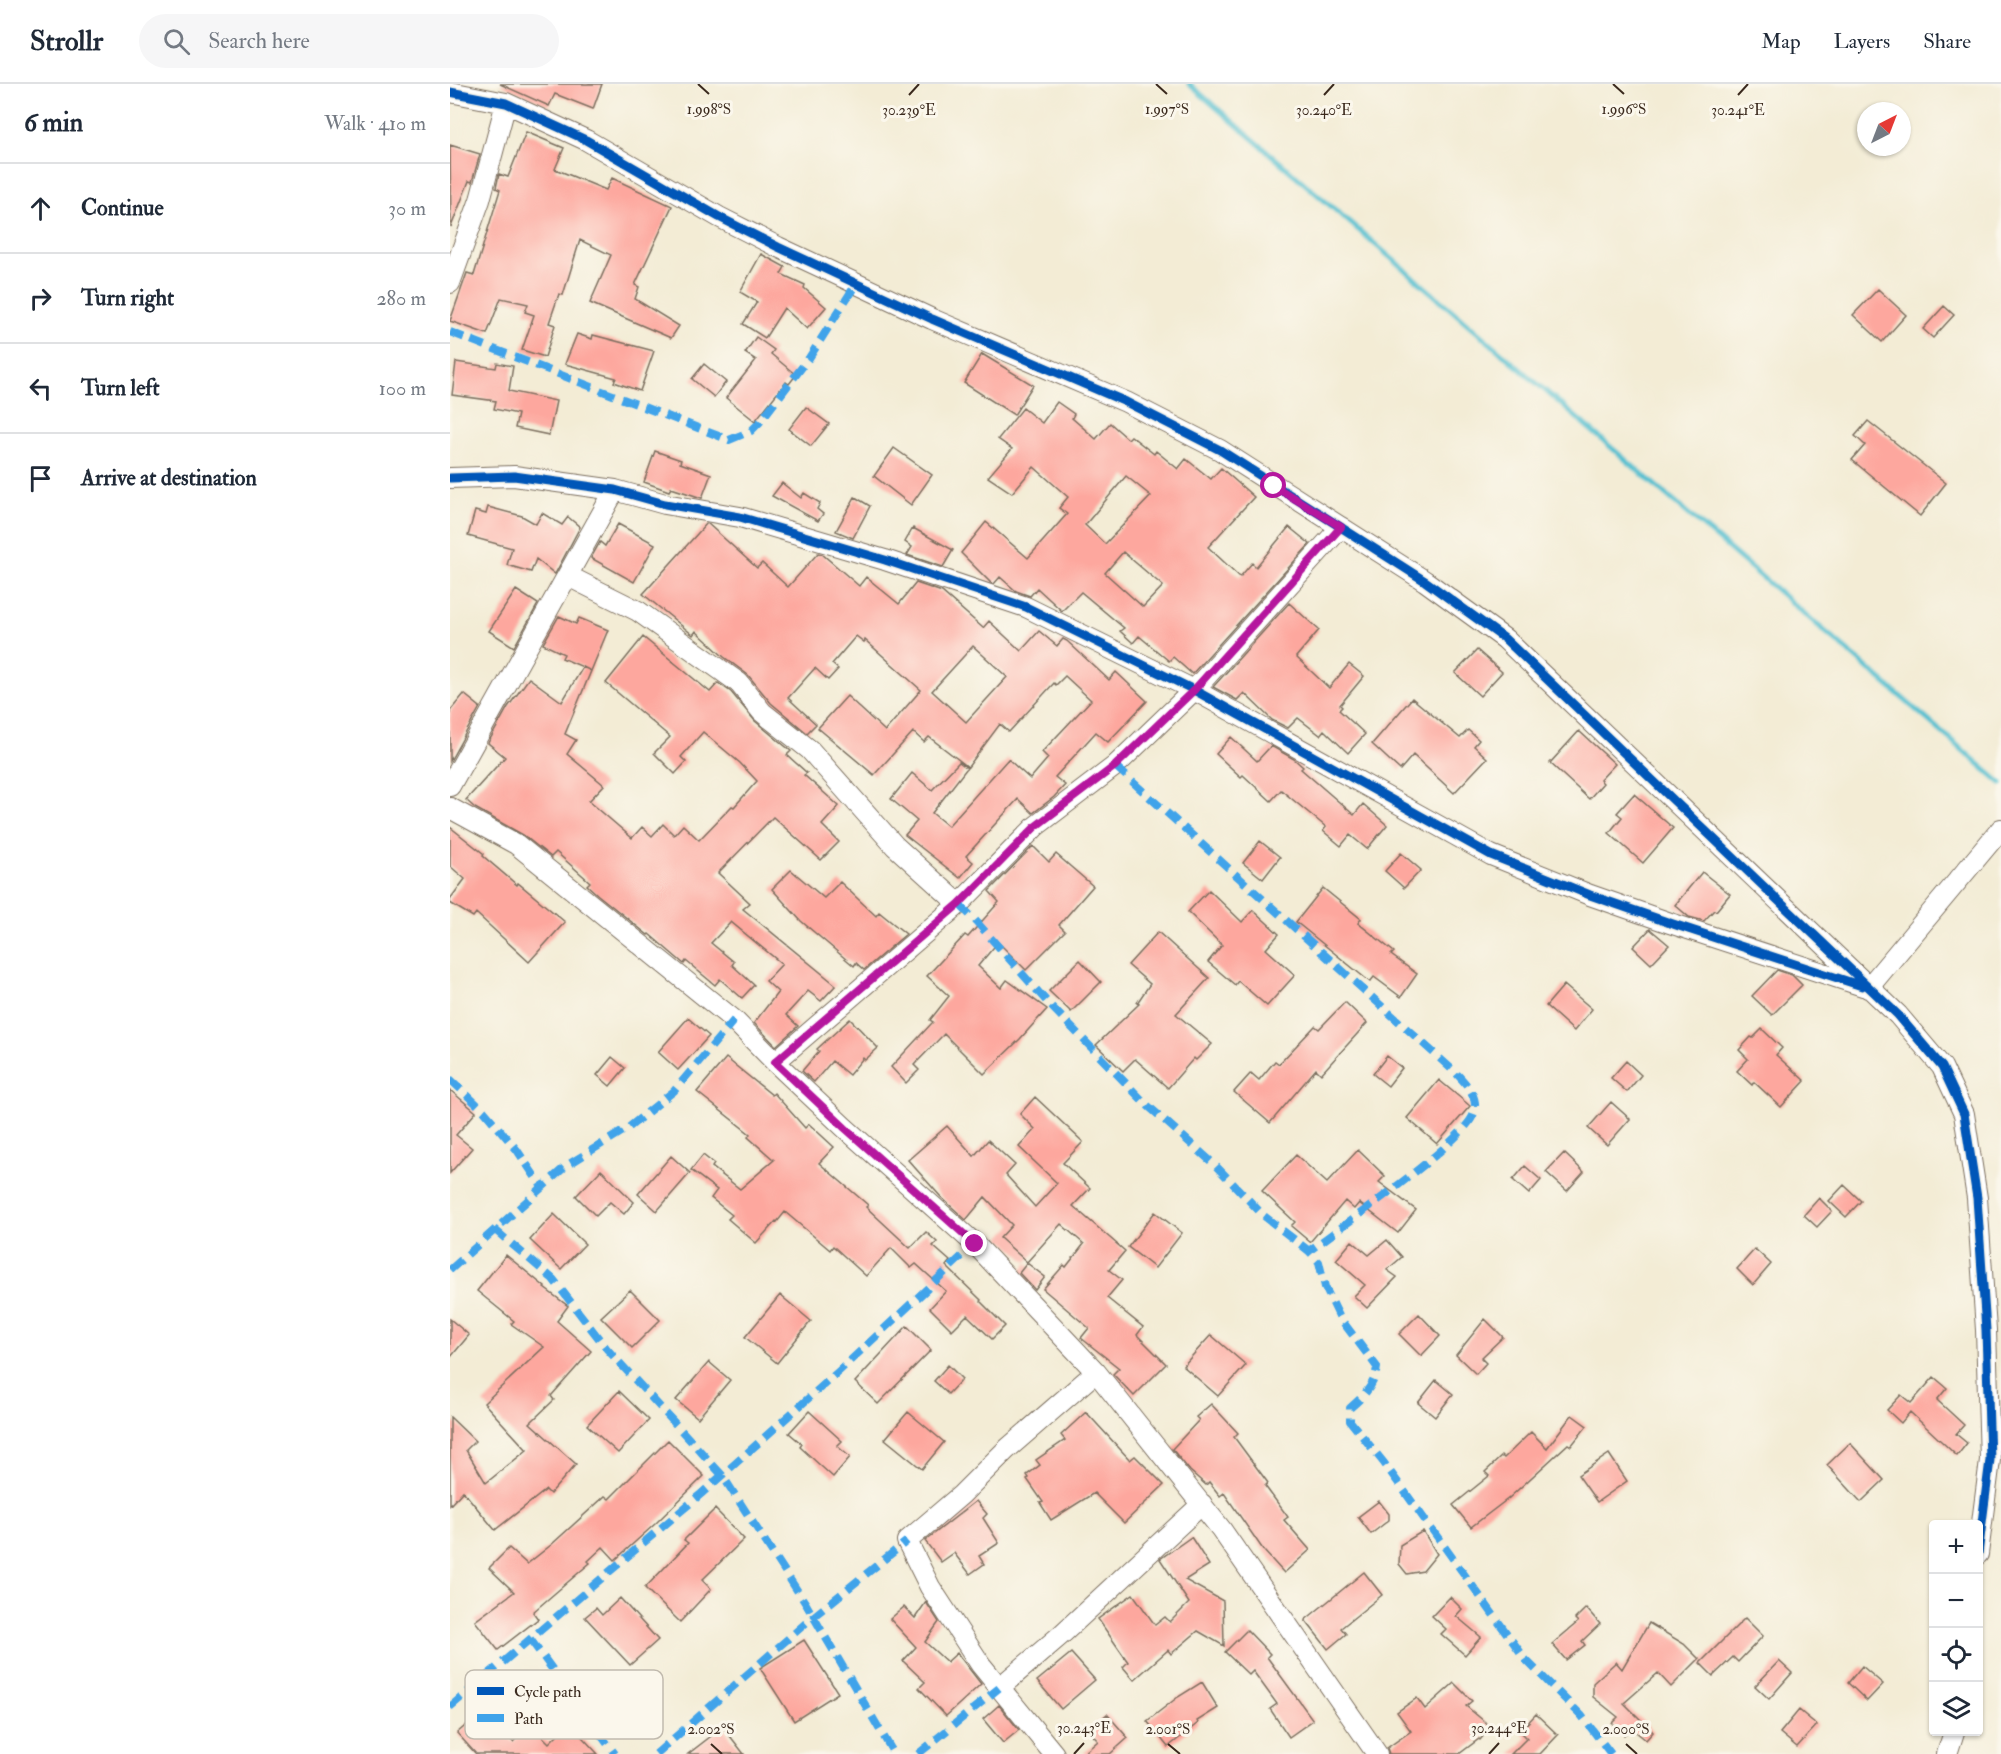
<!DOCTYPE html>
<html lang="en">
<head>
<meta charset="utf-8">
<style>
  body { margin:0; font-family:"IM FELL Double Pica",serif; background:#f6f6f7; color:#1f2937 }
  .controls { position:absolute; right:18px; bottom:18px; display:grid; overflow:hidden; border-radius:6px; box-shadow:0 2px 4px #0004 }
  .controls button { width:54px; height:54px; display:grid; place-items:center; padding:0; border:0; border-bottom:2px solid #e0e1e3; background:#fff; color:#1f2937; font:30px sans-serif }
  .compass { position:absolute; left:1407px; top:18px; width:54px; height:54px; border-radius:50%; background:#fff; box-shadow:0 2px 4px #0004; rotate:42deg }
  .stop { position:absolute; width:18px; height:18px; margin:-14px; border:4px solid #b5179e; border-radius:50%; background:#fff }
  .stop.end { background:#b5179e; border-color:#fff; box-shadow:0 2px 6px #0008 }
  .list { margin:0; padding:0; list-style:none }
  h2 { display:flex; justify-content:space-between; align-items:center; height:78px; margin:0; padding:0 24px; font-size:26px }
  h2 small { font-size:20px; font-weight:400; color:#747a83 }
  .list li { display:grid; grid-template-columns:39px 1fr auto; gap:18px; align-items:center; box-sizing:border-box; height:90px; padding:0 24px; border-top:2px solid #e0e1e3 }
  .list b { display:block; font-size:22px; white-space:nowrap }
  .list em { font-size:20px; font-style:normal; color:#747a83 }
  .icon { flex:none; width:33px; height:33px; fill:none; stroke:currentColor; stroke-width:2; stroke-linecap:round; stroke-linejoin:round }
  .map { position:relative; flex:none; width:1551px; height:1670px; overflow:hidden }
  header { display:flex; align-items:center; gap:36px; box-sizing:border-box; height:84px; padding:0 30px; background:#fff; border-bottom:2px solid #e0e1e3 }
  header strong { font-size:28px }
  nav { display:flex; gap:33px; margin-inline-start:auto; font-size:21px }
  .search { width:420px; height:54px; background:#f6f6f7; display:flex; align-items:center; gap:15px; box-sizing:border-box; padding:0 21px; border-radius:33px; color:#747a83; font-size:22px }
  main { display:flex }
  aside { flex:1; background:#fff }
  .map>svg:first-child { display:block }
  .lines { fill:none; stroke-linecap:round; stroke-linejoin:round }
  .stream { stroke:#55c0d0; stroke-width:5 }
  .building { fill:#fda79e; fill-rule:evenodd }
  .minor-casing { stroke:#7b6e5e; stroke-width:22 }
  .minor { stroke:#fff; stroke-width:20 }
  .quiet { stroke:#3fa3ea; stroke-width:8; stroke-dasharray:15 8; stroke-linecap:butt }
  .cycleway-casing { stroke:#fbf7ec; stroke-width:13 }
  .cycleway { stroke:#0057b8; stroke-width:9 }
  .route { stroke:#b5179e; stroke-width:8 }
  .ticks { fill:none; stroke:#3b2a1e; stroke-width:2 }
  .key { fill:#fbf7ec; stroke:#c1baae; stroke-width:1.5 }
  .key-label { font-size:16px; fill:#3b2a1e }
  .ticks-label { font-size:15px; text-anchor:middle; fill:#3b2a1e; stroke:#fbf7ec; stroke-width:6; stroke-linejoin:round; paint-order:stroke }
</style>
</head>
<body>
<header>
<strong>Strollr</strong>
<div class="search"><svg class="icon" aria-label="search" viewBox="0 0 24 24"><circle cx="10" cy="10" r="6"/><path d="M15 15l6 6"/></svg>Search here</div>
<nav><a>Map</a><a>Layers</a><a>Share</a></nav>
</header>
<main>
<aside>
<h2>6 min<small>Walk · 410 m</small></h2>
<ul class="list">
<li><svg class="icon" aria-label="ahead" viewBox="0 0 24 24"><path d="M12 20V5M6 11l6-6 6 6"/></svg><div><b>Continue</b></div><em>30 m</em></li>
<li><svg class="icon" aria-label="right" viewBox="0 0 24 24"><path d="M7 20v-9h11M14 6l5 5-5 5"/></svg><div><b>Turn right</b></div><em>280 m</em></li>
<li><svg class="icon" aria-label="left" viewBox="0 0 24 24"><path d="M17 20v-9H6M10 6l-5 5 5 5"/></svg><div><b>Turn left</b></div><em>100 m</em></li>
<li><svg class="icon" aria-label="arrive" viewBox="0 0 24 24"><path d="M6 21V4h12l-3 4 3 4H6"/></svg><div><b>Arrive at destination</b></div></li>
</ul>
</aside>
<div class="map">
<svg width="1551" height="1670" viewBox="0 0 1551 1670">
  <rect width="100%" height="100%" fill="#fbf7ec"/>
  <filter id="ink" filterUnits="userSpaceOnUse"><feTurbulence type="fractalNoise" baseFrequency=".0167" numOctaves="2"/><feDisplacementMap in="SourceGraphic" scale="12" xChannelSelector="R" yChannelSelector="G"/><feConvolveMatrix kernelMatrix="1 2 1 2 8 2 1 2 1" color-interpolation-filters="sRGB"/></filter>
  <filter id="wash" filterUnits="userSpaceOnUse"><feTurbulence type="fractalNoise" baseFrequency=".008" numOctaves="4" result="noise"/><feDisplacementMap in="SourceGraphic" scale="24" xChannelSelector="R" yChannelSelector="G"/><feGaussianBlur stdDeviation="1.35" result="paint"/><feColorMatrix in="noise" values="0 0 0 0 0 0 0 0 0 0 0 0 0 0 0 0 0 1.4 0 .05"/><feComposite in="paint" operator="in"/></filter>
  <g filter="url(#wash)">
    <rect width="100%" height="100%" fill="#f3ecd5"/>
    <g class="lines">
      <path class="stream" d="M739,0L1551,699"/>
    </g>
    <g id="blocks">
      <path class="building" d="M50,0H152L143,25L105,10L99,22Z
        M76,48L114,64L105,85L156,106L162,94L222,122L185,201L189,203L185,215L229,242L221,254L140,219L161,171L130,156L113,211L109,210L99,239L105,241L95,273L72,266L84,231L75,228L78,220L51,214L37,250L0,237L17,189L24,191L50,106L46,104L49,90L58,93Z
        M0,61L30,70L22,98L19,97L1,143Z
        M311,170L335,183L331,190L355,201L354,204L376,223L357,245L334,224L315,254L293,240L307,218L290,208Z
        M1428,205L1456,231L1432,258L1403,231Z
        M1494,222L1504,231L1483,254L1473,245Z
        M127,250L142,255L143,251L204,267L190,307L164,298L166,294L115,280Z
        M306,253L324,266L321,270L346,291L339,300L336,298L305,337L276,314L306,276L295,269Z
        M532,270L583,301L564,331L514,299Z
        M6,278L46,284L47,279L63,282L59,307L106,317L99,351L65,344L68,330L44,325L46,317L2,311Z
        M254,280L276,298L264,313L242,295Z
        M607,318L624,330L622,334L646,355L660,339L678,355L681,352L704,370L706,367L728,385L736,375L761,395L771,384L804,413L758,463L790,493L802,479L806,483L839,443L860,460L742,590L723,573L719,577L689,552L683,559L670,547L674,544L631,508L612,527L587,504L580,512L566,507L550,493L544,500L541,499L511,469L536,438L578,474L617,430L609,424L618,413L584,383L562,409L538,393L562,365L548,355L573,324L592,339ZM676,392L701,412L655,460L635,441ZM673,468L713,502L693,523L655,489Z
        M356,323L379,340L361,362L339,345Z
        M1418,337L1496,399L1470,432L1402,376L1415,361L1405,352Z
        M444,364L482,391L461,421L424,392Z
        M205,367L231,376L230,379L261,390L252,414L221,404L219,407L194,398Z
        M332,399L351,414L354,409L370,419L367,425L373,430L368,437L322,412Z
        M405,413L420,422L403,454L386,447Z
        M38,423L72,432L86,440L92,429L112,441L118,433L130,443L105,490L86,475L81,488L57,481L62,464L18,452L25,427L36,430Z
        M257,439L307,484L312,479L338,503L368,469L372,470L409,502L416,493L449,520L466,499L492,508L533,544L539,537L571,567L589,547L607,562L613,555L617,557L659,596L666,588L697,617L658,658L646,648L605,693L615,701L604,713L583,729L568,715L516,772L523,778L510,794L455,751L467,737L441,715L462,689L482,706L509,678L517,684L482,729L498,742L558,675L580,695L598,674L592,668L641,616L615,592L606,601L604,599L559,648L550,640L518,683L479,653L474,658L463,648L424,691L368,644L397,612L435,647L471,606L415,556L414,558L406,552L382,580L388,585L378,596L365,584L338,614L366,640L357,649L321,619L298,591L274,573L246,547L243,551L193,510ZM523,562L557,593L516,638L482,607Z
        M168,440L205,460L184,498L141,474L150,458L155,462Z
        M463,444L503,466L493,483L457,471L462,463L455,458Z
        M66,506L88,520L64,563L39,547Z
        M839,519L869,546L846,573L879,604L899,580L914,592L890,621L892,623L889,626L915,650L898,669L874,646L870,651L848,634L838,644L822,636L794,609L787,616L763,603Z
        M109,532L126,540L129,534L158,546L141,587L133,583L141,587L115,650L126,656L117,670L154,701L139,717L182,754L192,743L202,752L213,740L224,751L233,741L249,756L282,722L284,723L307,697L290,679L253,648L231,673L236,678L225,690L204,669L220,653L156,599L193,553L260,608L268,599L281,608L305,637L341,667L337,671L357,689L354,691L389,722L372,741L389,758L371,776L323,733L268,789L300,819L293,825L386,901L371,917L358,907L336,931L348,942L326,962L304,939L328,908L316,897L332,880L281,838L261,859L284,878L282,881L304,901L292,914L270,895L265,901L236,877L234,880L199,850L198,851L148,811L137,801L140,798L106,768L101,773L73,751L25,724L16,716L55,673L38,659L58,623L79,594L112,618L133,583L112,574L114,570L93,560Z
        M1027,566L1052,588L1030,612L1005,589Z
        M14,610L30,623L0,677V627Z
        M962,614L1010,654L1018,646L1029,656L1024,662L1037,674L1004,709L963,671L950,686L922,660Z
        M1129,647L1165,680L1150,696L1153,699L1139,715L1100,679Z
        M781,653L807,677L821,662L844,675L853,683L851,685L904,731L913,720L937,741L917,765L900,751L891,762L873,747L876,743L831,706L821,717L793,691L791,693L766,670Z
        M1184,710L1223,744L1193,779L1159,749L1172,733L1167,729Z
        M0,743L34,770L33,772L67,801L68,799L115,838L79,878L26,829L23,833L0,819V815L15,795L0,782Z
        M810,757L830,773L813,795L793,779Z
        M583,762L599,778L606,770L643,802L609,841L615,847L576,886L548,858L528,882L551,904L557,896L597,925L570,955L534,990L494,950L464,981L469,986L456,999L441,983L483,938L480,936L499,912L477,892L515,851L518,853L549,818L539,807Z
        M951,769L971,786L954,804L935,787Z
        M341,786L374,814L390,798L426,832L429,828L456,850L414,886L406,879L404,882L351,837L322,805Z
        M1252,788L1280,810L1266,827L1264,826L1254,837L1239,833L1225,821Z
        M873,804L911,835L908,839L944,868L941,871L967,890L951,913L924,893L920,898L846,838Z
        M759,806L792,838L803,826L829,850L816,865L845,891L817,922L788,897L785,901L758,878L772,861L738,828Z
        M1200,845L1219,861L1201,880L1183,863Z
        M708,848L759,894L726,930L762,960L746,976L744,974L718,1004L685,975L673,987L646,961L689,920L687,919L700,900L678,881Z
        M630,876L651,898L621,928L599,907Z
        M1327,886L1342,891L1352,901L1322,931L1302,912Z
        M1114,901L1142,925L1124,947L1096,922Z
        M895,918L917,939L871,990L866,985L820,1039L784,1008L801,989L809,996L825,977L829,980L865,942L869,945Z
        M238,934L259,952L228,986L208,968Z
        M400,935L428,964L415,976L413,974L399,991L382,977L364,998L352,987L369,967L367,965Z
        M1312,945L1332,964L1326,971L1355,997L1331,1023L1304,998L1302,1001L1287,987L1298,975L1289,966L1301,953L1303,954Z
        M937,972L952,984L938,1002L923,990Z
        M162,973L175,984L160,1002L147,991Z
        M276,974L322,1011L324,1009L355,1044L359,1040L384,1063L369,1079L418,1121L416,1123L460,1164L476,1148L487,1158L483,1162L500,1177L496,1182L531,1216L530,1217L555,1242L542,1255L517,1231L502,1246L480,1224L496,1207L466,1180L461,1184L441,1164L416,1192L383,1162L380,1166L335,1128L327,1138L326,1137L306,1159L278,1135L282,1131L261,1114L267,1106L241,1086L253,1071L264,1080L262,1083L290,1105L324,1076L298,1053L300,1050L247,1008Z
        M1176,977L1191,991L1177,1008L1161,994Z
        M989,996L1020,1022L987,1060L957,1034Z
        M0,1006L26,1028L6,1051L22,1064L0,1089Z
        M585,1013L633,1058L613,1079L640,1104L623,1122L675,1167L659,1186L672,1196L657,1214L693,1243L687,1251L716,1280L684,1312L663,1290L669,1284L631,1254L639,1244L593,1205L614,1181L616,1183L634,1160L611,1140L577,1178L550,1154L562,1141L535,1113L516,1136L491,1113L458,1076L497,1042L524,1072L538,1056L565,1081L556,1091L585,1123L607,1099L569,1063L585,1045L570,1030Z
        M1161,1018L1180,1035L1157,1061L1138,1044Z
        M908,1066L935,1092L929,1098L966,1126L948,1149L909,1119L904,1125L895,1117L860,1158L841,1142L845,1138L812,1107L846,1071L877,1099Z
        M1114,1069L1134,1088L1117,1107L1096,1088Z
        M221,1072L240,1089L207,1127L188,1110Z
        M1075,1082L1091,1096L1079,1110L1063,1096Z
        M151,1086L184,1118L174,1130L160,1118L146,1132L126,1112Z
        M1394,1101L1411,1117L1396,1133L1379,1117Z
        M1369,1114L1382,1127L1367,1143L1354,1131Z
        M705,1128L732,1149L705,1184L678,1163Z
        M104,1130L135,1160L111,1185L80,1156Z
        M937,1156L952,1173L937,1186L947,1193L917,1224L904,1212L915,1201L886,1176L902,1157L919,1171Z
        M1305,1165L1321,1180L1303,1201L1287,1185Z
        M56,1171L95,1203L94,1204L118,1222L107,1237L141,1267L101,1312L104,1316L80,1339L126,1380L100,1410L96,1406L45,1446L13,1407L0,1421V1333L25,1357L16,1366L36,1399L77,1366L34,1319L94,1263L61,1240L64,1237L27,1207Z
        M577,1179L595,1193L585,1206L569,1189Z
        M180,1206L210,1236L182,1264L151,1233Z
        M330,1211L361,1237L327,1279L295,1253Z
        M969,1230L990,1252L971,1272L949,1250Z
        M0,1235L19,1251L0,1274Z
        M1035,1235L1053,1253L1031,1274L1036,1279L1026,1290L1006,1271Z
        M457,1242L481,1266L428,1320L405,1298Z
        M761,1251L796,1281L768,1312L733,1282Z
        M259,1278L280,1296L248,1334L226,1316Z
        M498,1281L512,1295L498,1310L484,1297Z
        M1484,1293L1497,1304L1487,1316L1514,1341L1506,1350L1517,1359L1507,1372L1460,1328L1451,1339L1437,1326L1451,1311L1461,1319Z
        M986,1296L1003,1310L985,1333L968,1319Z
        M169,1307L199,1336L168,1369L137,1341Z
        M761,1320L788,1349L784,1353L818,1399L815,1402L838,1433L834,1436L860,1466L834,1489L814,1467L774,1409L770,1412L759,1398L756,1401L740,1387L722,1365L749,1336L746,1333Z
        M359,1327L392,1357L387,1362L400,1373L383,1393L350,1363L352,1360L339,1349Z
        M458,1328L494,1358L472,1385L435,1355Z
        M636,1328L680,1376L685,1372L714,1401L674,1439L644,1409L601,1436L590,1419L593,1418L577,1395L579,1394L577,1391L590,1381L586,1376L615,1356L611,1351Z
        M1122,1331L1137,1342L1121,1362L1118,1360L1059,1414L1021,1443L1003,1421L1039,1392L1035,1388L1052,1372L1054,1374L1081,1348L1097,1364Z
        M218,1356L254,1392L205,1440L165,1476L153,1463L138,1477L140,1479L83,1528L88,1535L48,1566L25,1537L64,1508L39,1484L59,1464L77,1480L101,1461L155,1412L159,1415Z
        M1400,1359L1434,1396L1411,1418L1377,1381Z
        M1159,1370L1177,1397L1147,1418L1128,1391Z
        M526,1417L537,1430L533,1434L549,1459L529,1472L534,1480L520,1490L504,1469L491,1478L475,1457Z
        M929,1417L939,1430V1436L921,1450L908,1433Z
        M265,1425L294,1455L252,1496L261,1505L230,1538L195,1504L238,1459L234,1456Z
        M973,1447L987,1470L973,1487L957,1490L949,1480L950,1461Z
        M741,1453L759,1481L735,1496L773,1517L774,1562L748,1547L721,1570L718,1566L684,1596L673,1583L678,1578L648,1535L683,1510L705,1541L715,1533L720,1538L739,1519L710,1475Z
        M914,1488L932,1511L891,1544L896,1550L878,1565L855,1536Z
        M1000,1513L1012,1525L1006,1532L1031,1553L1015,1571L991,1550L996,1545L982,1532Z
        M170,1514L208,1556L180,1581L135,1533L146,1524L152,1531Z
        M476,1518L489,1538L475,1558L497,1578L507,1569L531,1600L496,1632L469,1604L475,1598L453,1577L466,1563L440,1535L454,1523L465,1534Z
        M1136,1524L1150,1540L1132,1557L1135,1561L1116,1576L1102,1560L1128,1538L1125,1535Z
        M1295,1534L1313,1552L1288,1578L1283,1573L1263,1592L1250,1579Z
        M1199,1539L1234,1560L1249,1575L1221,1603L1208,1589L1174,1619L1203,1648L1196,1656L1181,1644L1174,1651L1162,1639L1168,1633L1143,1613V1599L1166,1578L1172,1585Z
        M797,1546L820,1570L817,1573L863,1636L839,1653L820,1625L827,1620L803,1587L799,1591L775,1568Z
        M354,1556L388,1609L344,1637L310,1584Z
        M621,1569L645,1596L611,1625L587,1597Z
        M1329,1577L1342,1589L1319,1615L1305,1602Z
        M1412,1582L1433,1600L1417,1617L1398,1599Z
        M752,1598L768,1624L747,1637L748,1639L718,1663L697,1637L728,1613Z
        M1004,1599L1022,1617L1016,1622L1041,1643L1030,1656L1029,1655L1009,1670H939L937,1664L961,1647L947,1628L967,1614L975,1625Z
        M549,1621L569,1646L553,1659L533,1635Z
        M34,1626L63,1658L80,1640L99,1659L119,1639L148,1670H26L7,1649Z
        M1349,1626L1367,1641L1347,1663L1330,1649Z
        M657,1630L678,1654L660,1670H633L648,1657L638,1646Z
        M1086,1630L1108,1651L1090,1670H1061L1077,1654L1070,1647Z
        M273,1643L294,1670H238Z"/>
    </g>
  </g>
  <g filter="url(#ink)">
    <use href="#blocks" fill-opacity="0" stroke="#7b6e5e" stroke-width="1.5"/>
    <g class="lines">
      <defs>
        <path id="minor" d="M0,8L56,19L136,56L269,133L328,163L482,235L676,318L770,366L975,497L1055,555L1448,931L1492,983L1514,1030L1527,1114L1536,1246L1540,1376L1528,1470
          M0,199L30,116L56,19
          M0,394L64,392L165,406L215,420L290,433L435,476L576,523L744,606L1041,771L1140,811L1220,839L1413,902
          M118,492L188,527L289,599L312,628L360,666L445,762L509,820
          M0,702L165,406
          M0,724L66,760L284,936L325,978L395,1044L525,1160L646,1288L771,1445L927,1670
          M1418,904L1551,745
          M325,978L509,820L586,742L665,682L744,606L891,443
          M549,1604L612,1550L752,1420
          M604,1670L531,1581L480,1503L457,1457L511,1411L556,1366L646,1288
          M1497,1670L1504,1648"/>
      </defs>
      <use href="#minor" class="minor-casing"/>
      <use href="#minor" class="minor"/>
      <path class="quiet" d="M0,248L279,356L301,347L309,339L359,274L406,200
        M665,682L1006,989C1016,1000 1029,1012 1024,1029C1015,1058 889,1144 859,1167
        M509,820L525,836L599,920L696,1020L764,1080L814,1132L859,1167L869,1178L875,1203L890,1234L927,1283C925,1301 913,1313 900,1324V1337L934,1379L1076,1576L1131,1631L1161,1670
        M0,995L34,1027L67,1066L92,1103
        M44,1145L103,1195L157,1265L272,1391L356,1520L444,1670
        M0,1186L116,1082L178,1044L224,1007L284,936
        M80,1555L165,1670
        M0,1623L251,1410L389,1287L525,1160
        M206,1670L364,1532L457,1457
        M468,1670L549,1604"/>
      <defs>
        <path id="cycleway" d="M0,8L56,19L136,56L269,133L328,163L482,235L676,318L770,366L975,497L1055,555L1448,931L1492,983L1514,1030L1527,1114L1536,1246L1540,1376L1528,1470
          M0,394L64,392L165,406L215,420L290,433L435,476L576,523L744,606L1041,771L1140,811L1220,839L1412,902"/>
      </defs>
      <use href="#cycleway" class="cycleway-casing"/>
      <use href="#cycleway" class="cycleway"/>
    </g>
  </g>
  <g class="lines" filter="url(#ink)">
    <path class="route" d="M525,1160L395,1044L325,978L509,820L586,742L665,682L744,606L891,443L824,402"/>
  </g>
  <path class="ticks" d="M248,0L259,10M706,0L717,10M1163,0L1174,10M459,11L469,0M874,11L884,0M1288,11L1298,0M261,1660L272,1670M718,1660L730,1670M1176,1660L1187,1670M624,1670L634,1659M1039,1670L1049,1659"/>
  <rect x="15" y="1586" width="198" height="69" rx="9" class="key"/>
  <rect x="27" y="1603" width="27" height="8" fill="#0057b8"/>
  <rect x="27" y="1630" width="27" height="8" fill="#3fa3ea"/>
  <g class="key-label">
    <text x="64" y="1613">Cycle path</text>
    <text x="64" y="1640">Path</text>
  </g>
  <g class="ticks-label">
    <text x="259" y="30">1.998°S</text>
    <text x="717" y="30">1.997°S</text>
    <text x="1174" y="30">1.996°S</text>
    <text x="459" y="31">30.239°E</text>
    <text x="874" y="31">30.240°E</text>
    <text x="1288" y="31">30.241°E</text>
    <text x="634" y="1649">30.243°E</text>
    <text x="1049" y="1649">30.244°E</text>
    <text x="261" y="1650">2.002°S</text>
    <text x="718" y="1650">2.001°S</text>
    <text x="1176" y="1650">2.000°S</text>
  </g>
</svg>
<div class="controls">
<button>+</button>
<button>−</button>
<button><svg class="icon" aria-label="locate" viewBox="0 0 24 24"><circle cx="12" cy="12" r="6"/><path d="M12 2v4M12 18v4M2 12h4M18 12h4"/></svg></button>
<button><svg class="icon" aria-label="layers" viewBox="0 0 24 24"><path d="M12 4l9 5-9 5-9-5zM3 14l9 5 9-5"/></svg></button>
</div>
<svg class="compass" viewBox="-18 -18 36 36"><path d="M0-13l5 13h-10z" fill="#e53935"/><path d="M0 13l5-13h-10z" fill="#747a83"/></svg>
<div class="stop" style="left:824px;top:402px"></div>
<div class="stop end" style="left:525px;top:1160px"></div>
</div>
</main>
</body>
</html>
